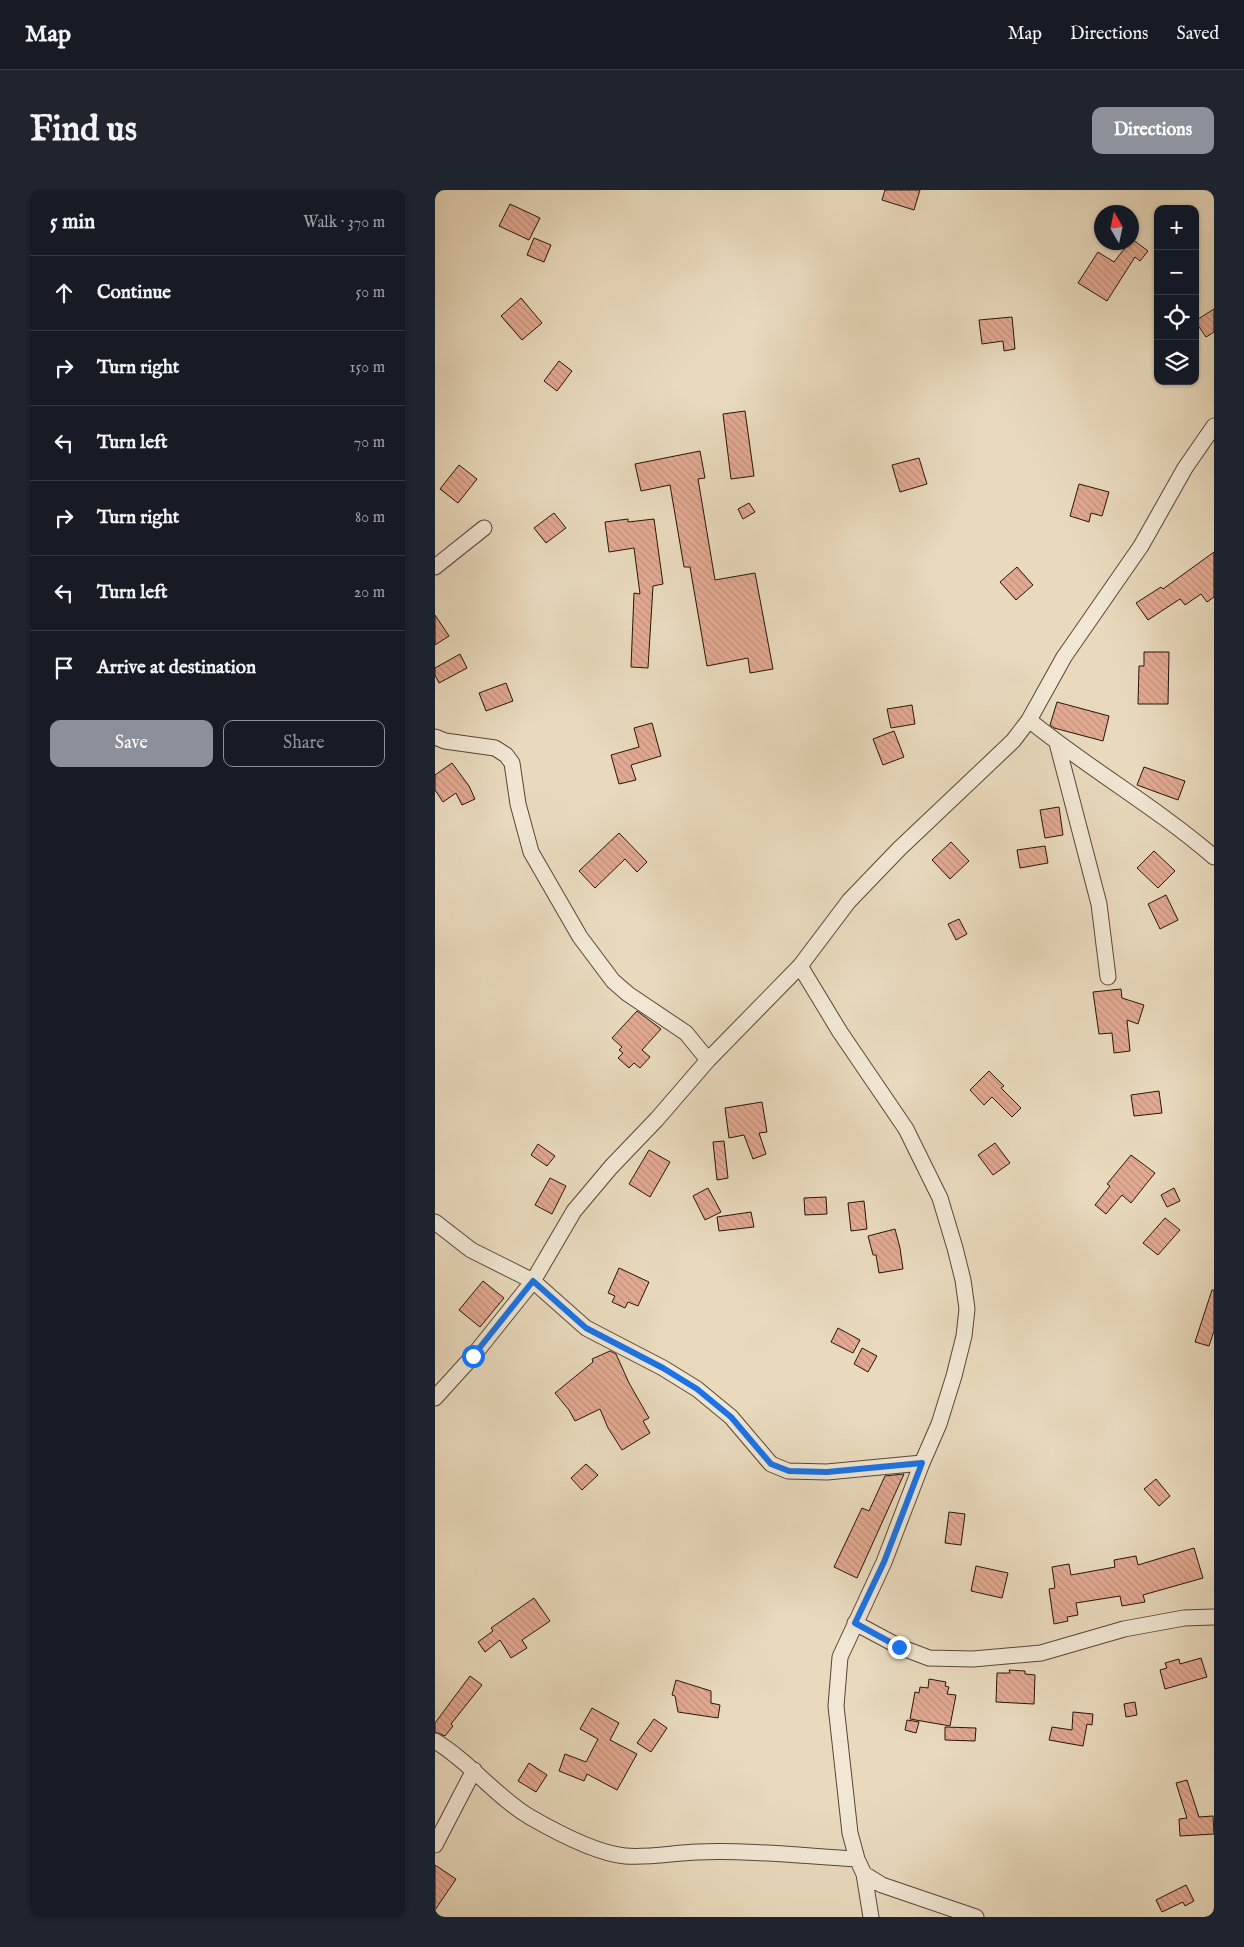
<!DOCTYPE html>
<html lang="en">
<head>
<meta charset="utf-8">
<style>
  body { margin:0; font-family:"IM FELL English",serif; background:#20242c; color:#f1f3f6 }
  .controls { position:absolute; right:15px; top:15px; display:grid; overflow:hidden; border-radius:10px; box-shadow:0 1px 4px #0004 }
  .controls button { width:45px; height:45px; display:grid; place-items:center; padding:0; border:0; border-bottom:1px solid #363941; background:#171b24; color:#f1f3f6; font:25px sans-serif }
  .compass { position:absolute; left:659px; top:15px; width:45px; height:45px; border-radius:50%; background:#171b24; box-shadow:0 1px 4px #0004; rotate:351deg }
  .stop { position:absolute; width:15px; height:15px; margin:-11px; border:4px solid #1a73e8; border-radius:50%; background:#fff }
  .stop.end { background:#1a73e8; border-color:#fff; box-shadow:0 1px 5px #0008 }
  .list { margin:0; padding:0; list-style:none }
  h2 { display:flex; justify-content:space-between; align-items:center; height:65px; margin:0; padding:0 20px; font-size:21px }
  h2 small { font-size:16px; font-weight:400; color:#9ea1a6 }
  .list li { display:grid; grid-template-columns:32px 1fr auto; gap:15px; align-items:center; box-sizing:border-box; height:75px; padding:0 20px; border-top:1px solid #363941 }
  .list b { display:block; font-size:19px; white-space:nowrap }
  .list em { font-size:16px; font-style:normal; color:#9ea1a6 }
  .actions { display:flex; gap:10px; padding:15px 20px }
  .actions a { flex:1; padding:11px 0; border:1px solid #8c9099; border-radius:10px; text-align:center; font-size:18px; color:#8c9099 }
  .actions .main { background:#8c9099; color:#fff }
  .icon { flex:none; width:28px; height:28px; fill:none; stroke:currentColor; stroke-width:2; stroke-linecap:round; stroke-linejoin:round }
  .map { position:relative; flex:none; width:779px; height:1727px; overflow:hidden; border-radius:10px }
  header { display:flex; align-items:center; gap:30px; box-sizing:border-box; height:70px; padding:0 25px; background:#171b24; border-bottom:1px solid #363941 }
  header strong { font-size:24px }
  nav { display:flex; gap:28px; margin-inline-start:auto; font-size:18px }
  .intro { display:flex; align-items:center; justify-content:space-between; box-sizing:border-box; height:120px; padding:0 30px }
  h1 { margin:0; font-size:35px }
  .button { padding:12px 22px; border-radius:10px; background:#8c9099; color:#fff; font-size:18px; font-weight:700 }
  main { display:flex; gap:30px; padding:0 30px }
  aside { flex:1; background:#171b24; border-radius:10px; box-shadow:0 1px 4px #0004 }
  .map>svg:first-child { display:block }
  .building { fill:url(#building-back-hatch); stroke:#27140c }
  .lines { fill:none; stroke-linecap:round; stroke-linejoin:round }
  .street-casing { stroke:#584638; stroke-width:17 }
  .street { stroke:#f1e7d4; stroke-width:15 }
  .route { stroke:#1a73e8; stroke-width:6 }
</style>
</head>
<body>
<header>
<strong>Map</strong>
<nav><a>Map</a><a>Directions</a><a>Saved</a></nav>
</header>
<div class="intro"><h1>Find us</h1><a class="button">Directions</a></div>
<main>
<aside>
<h2>5 min<small>Walk · 370 m</small></h2>
<ul class="list">
<li><svg class="icon" aria-label="ahead" viewBox="0 0 24 24"><path d="M12 20V5M6 11l6-6 6 6"/></svg><div><b>Continue</b></div><em>50 m</em></li>
<li><svg class="icon" aria-label="right" viewBox="0 0 24 24"><path d="M7 20v-9h11M14 6l5 5-5 5"/></svg><div><b>Turn right</b></div><em>150 m</em></li>
<li><svg class="icon" aria-label="left" viewBox="0 0 24 24"><path d="M17 20v-9H6M10 6l-5 5 5 5"/></svg><div><b>Turn left</b></div><em>70 m</em></li>
<li><svg class="icon" aria-label="right" viewBox="0 0 24 24"><path d="M7 20v-9h11M14 6l5 5-5 5"/></svg><div><b>Turn right</b></div><em>80 m</em></li>
<li><svg class="icon" aria-label="left" viewBox="0 0 24 24"><path d="M17 20v-9H6M10 6l-5 5 5 5"/></svg><div><b>Turn left</b></div><em>20 m</em></li>
<li><svg class="icon" aria-label="arrive" viewBox="0 0 24 24"><path d="M6 21V4h12l-3 4 3 4H6"/></svg><div><b>Arrive at destination</b></div></li>
</ul>
<div class="actions"><a class="main">Save</a><a>Share</a></div>
</aside>
<div class="map">
<svg width="779" height="1727" viewBox="0 0 779 1727">
  <defs>
    <pattern id="building-back-hatch" width="6" height="6" patternUnits="userSpaceOnUse" patternTransform="scale(1.25)"><rect width="6" height="6" fill="#e3aa92"/><path d="M-1 5l2 2M0 0l6 6M5-1l2 2" fill="none" stroke="#c3917d"/></pattern>
  </defs>
  <rect width="100%" height="100%" fill="#e9dabd"/>
  <filter id="stains"><feTurbulence type="fractalNoise" baseFrequency=".004" numOctaves="4"/><feColorMatrix values="0 0 0 0 .2 0 0 0 0 .09 0 0 0 0 .02 0 0 0 .5 -.17"/></filter>
  <radialGradient id="worn" r=".72"><stop offset=".6" stop-color="#630" stop-opacity="0"/><stop offset="1" stop-color="#630" stop-opacity=".3"/></radialGradient>
  <path class="building" d="M450,0H485L479,20L447,10Z
    M75,14L105,28L94,50L64,36Z
    M99,48L116,55L109,72L92,65Z
    M697,49L713,61L705,71L700,67L672,111L643,93L663,62L679,72Z
    M86,108L107,133L87,150L66,126Z
    M779,119V142L771,147L760,131Z
    M577,127L580,159L569,161L568,151L547,154L544,130Z
    M124,171L137,181L122,201L109,191Z
    M310,221L319,286L296,289L288,224Z
    M265,261L270,288L263,289L280,390L320,383L338,479L315,483L313,468L272,476L255,377H249L235,295L206,301L200,274Z
    M484,268L492,294L465,302L457,275Z
    M24,275L42,289L23,313L5,299Z
    M644,294L674,302L667,326L656,323L654,332L635,326Z
    M314,313L320,322L308,329L303,319Z
    M119,323L131,338L111,353L99,338Z
    M193,329V332L219,329L228,394L218,396L213,478L196,477L199,403L205,404L199,358L174,362L170,332Z
    M779,362V407L772,412L766,404L750,415L745,409L713,430L701,413L726,397L728,399Z
    M582,377L598,395L581,410L565,392Z
    M0,425L14,446L0,455Z
    M709,462H734L733,514H703L704,476H709Z
    M25,464L32,478L4,493L0,485V478Z
    M71,493L78,511L51,521L44,503Z
    M622,512L674,526L668,551L619,538L615,535Z
    M477,515L480,534L456,538L452,519Z
    M217,533L226,566L196,575L201,590L184,594L176,565L204,557L199,538Z
    M459,541L469,567L448,575L438,549Z
    M17,573L34,596L40,609L27,615L21,603L8,612L0,600V585Z
    M709,577L750,591L743,610L702,595Z
    M624,617L628,645L610,648L605,620Z
    M184,643L212,672L202,682L190,669L160,698L144,681Z
    M516,652L534,671L515,689L497,670Z
    M610,656L613,673L585,678L582,660Z
    M719,661L740,681L723,698L702,678Z
    M731,705L743,730L725,739L713,714Z
    M524,729L532,744L521,750L513,734Z
    M686,799L687,808L709,815L703,834L692,830L695,861L679,863L677,843L664,844L658,802Z
    M202,821L226,839L207,860L215,867L205,878L199,873L194,878L183,868L188,863L184,860L187,857L177,848Z
    M554,881L569,896L566,898L586,918L577,927L557,907L549,915L535,900Z
    M724,901L727,923L699,926L696,905Z
    M327,912L332,942L324,943L331,964L318,969L309,945L294,948L290,918Z
    M289,951L293,988L282,990L278,952Z
    M560,953L575,973L558,985L543,965Z
    M103,954L120,966L112,976L96,965Z
    M214,960L235,972L215,1007L194,994Z
    M696,965L720,983L696,1013L687,1005L671,1024L660,1015L675,996L672,994Z
    M115,988L131,996L117,1024L100,1015Z
    M273,998L286,1022L270,1030L258,1006Z
    M739,998L745,1011L732,1017L726,1005Z
    M391,1007L392,1024L370,1025L369,1008Z
    M429,1011L432,1039L416,1041L413,1013Z
    M316,1022L319,1037L284,1041L282,1027Z
    M730,1028L745,1040L723,1065L708,1053Z
    M460,1039L465,1058L468,1079L444,1083L441,1065H438L433,1046Z
    M184,1078L214,1092L203,1116L193,1112L190,1118L177,1112L180,1106L173,1103Z
    M48,1091L69,1108L45,1137L24,1120Z
    M777,1100H779V1141L774,1156L760,1152Z
    M403,1138L425,1150L418,1163L396,1152Z
    M427,1158L442,1166L433,1182L419,1174Z
    M175,1161L181,1164L194,1193L214,1228L208,1231L215,1243L187,1260L173,1238L165,1219L140,1231L134,1220L120,1203L158,1172L157,1169Z
    M151,1274L163,1285L147,1300L136,1288Z
    M469,1284L422,1388L399,1377L427,1318L434,1321L450,1286Z
    M721,1289L735,1306L724,1316L709,1299Z
    M514,1322L530,1324L526,1355L510,1353Z
    M759,1358L768,1388L708,1405L710,1412L687,1416L685,1406L641,1413L643,1425L632,1427L633,1431L619,1434L614,1399L620,1398L617,1377L634,1374L636,1385L680,1377L679,1370L701,1366L703,1375Z
    M541,1376L573,1383L567,1408L536,1401Z
    M99,1408L115,1431L87,1450L92,1458L76,1468L65,1450L50,1462L43,1452L58,1441L56,1438Z
    M766,1468L772,1487L730,1499L725,1480L732,1478L730,1473L744,1469L745,1474Z
    M574,1480L590,1481V1484L600,1485L599,1514L561,1512L562,1483H575Z
    M35,1486L47,1495L16,1534L18,1536L10,1546L0,1542V1533Z
    M494,1489L511,1492L510,1496L514,1497L512,1504L521,1505L515,1536L475,1529L480,1502L484,1503L485,1497L493,1498Z
    M241,1490L276,1501V1513L285,1515L283,1528L243,1522L240,1506L237,1505Z
    M700,1512L702,1525L691,1527L689,1514Z
    M157,1518L184,1533L175,1550L202,1564L182,1600L152,1584L149,1591L124,1581L130,1564L151,1572L163,1549L145,1539Z
    M638,1522L658,1524L657,1535L652,1534L648,1556L614,1550L617,1537L637,1540Z
    M219,1529L232,1538L216,1562L202,1553Z
    M472,1530L484,1532L481,1543L470,1540Z
    M510,1537L541,1538L540,1551L510,1550Z
    M94,1573L112,1585L101,1602L83,1591Z
    M752,1590L764,1627L778,1626L779,1644L745,1646L744,1629L752,1628L741,1593Z
    M0,1675L21,1689L0,1720Z
    M751,1695L759,1711L750,1716L748,1712L727,1722L721,1710Z"/>
  <g class="lines">
    <defs>
      <path id="street" d="M0,377L49,338
        M594,530C654,579 721,617 779,667
        M0,547L10,551L60,558L71,565L77,573L83,614L96,662L145,747L178,791L193,804L251,843L273,870
        M622,553L664,714L673,787
        M365,776L405,842L471,939L505,1008L520,1058L528,1090L532,1119L529,1146L519,1186L504,1234L487,1273L449,1372L405,1467L401,1516L415,1643L422,1669L429,1684L447,1695L541,1727
        M0,1032L36,1060L98,1091L151,1138L228,1178L262,1199L296,1227L336,1274L353,1281L392,1282L487,1273
        M0,1208L38,1166L98,1091L139,1021L176,977L222,929L273,870L365,776L414,711L464,659L578,551L594,530L629,467L706,356L750,278L779,236
        M420,1433L465,1457L494,1468L538,1469L606,1463L689,1439L749,1428L779,1427
        M0,1551C35,1572 60,1606 95,1627C121,1642 160,1663 190,1666C213,1668 238,1663 262,1662C315,1660 369,1666 422,1669
        M0,1655L39,1580
        M429,1684L436,1727"/>
    </defs>
    <use href="#street" class="street-casing"/>
    <use href="#street" class="street"/>
  </g>
  <g class="lines">
    <path class="route" d="M38,1166L98,1091L151,1138L228,1178L262,1199L296,1227L336,1274L354,1281L392,1282L487,1273L449,1372L420,1433L464,1457"/>
  </g>
  <rect width="100%" height="100%" filter="url(#stains)"/>
  <rect width="100%" height="100%" fill="url(#worn)"/>
</svg>
<div class="controls">
<button>+</button>
<button>−</button>
<button><svg class="icon" aria-label="locate" viewBox="0 0 24 24"><circle cx="12" cy="12" r="6"/><path d="M12 2v4M12 18v4M2 12h4M18 12h4"/></svg></button>
<button><svg class="icon" aria-label="layers" viewBox="0 0 24 24"><path d="M12 4l9 5-9 5-9-5zM3 14l9 5 9-5"/></svg></button>
</div>
<svg class="compass" viewBox="-18 -18 36 36"><path d="M0-13l5 13h-10z" fill="#e53935"/><path d="M0 13l5-13h-10z" fill="#9ea1a6"/></svg>
<div class="stop" style="left:38px;top:1166px"></div>
<div class="stop end" style="left:464px;top:1457px"></div>
</div>
</main>
</body>
</html>
